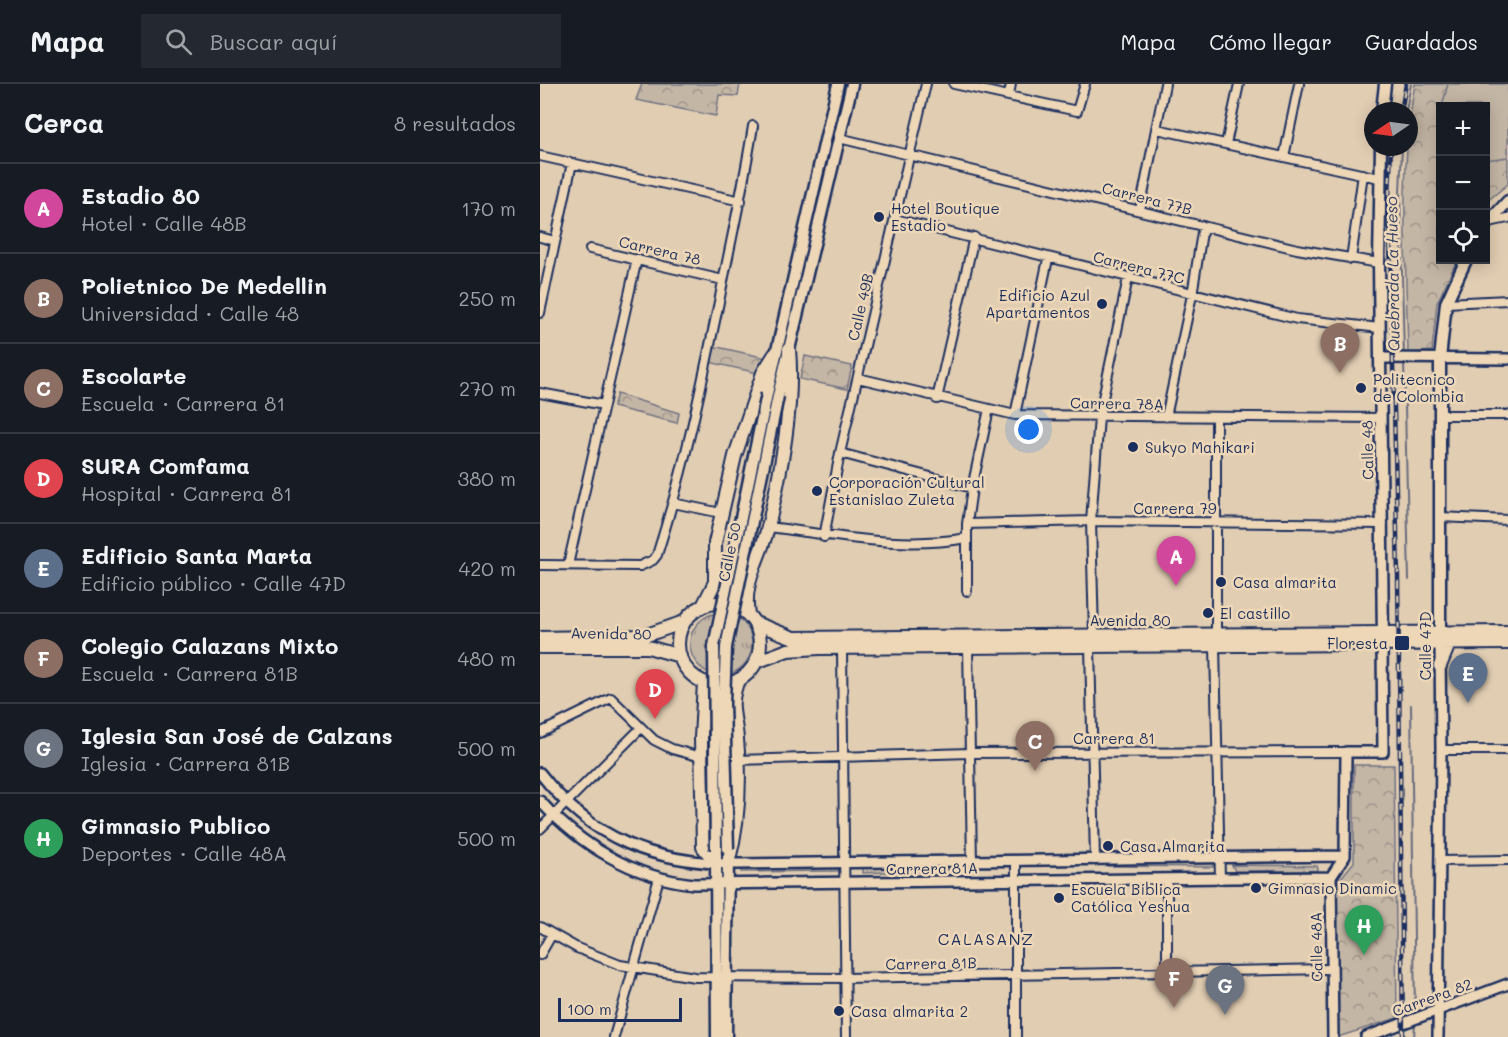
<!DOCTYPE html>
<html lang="es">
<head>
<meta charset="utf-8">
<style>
  body { margin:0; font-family:Mali,sans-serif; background:#242831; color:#f1f3f6 }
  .controls { position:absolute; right:18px; top:18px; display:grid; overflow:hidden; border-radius:0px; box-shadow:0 3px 15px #0003 }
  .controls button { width:54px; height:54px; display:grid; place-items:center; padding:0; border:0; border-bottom:2px solid #363941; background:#171b24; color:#f1f3f6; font:30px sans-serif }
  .compass { position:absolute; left:824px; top:18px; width:54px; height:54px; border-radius:50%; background:#171b24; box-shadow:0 3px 15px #0003; rotate:257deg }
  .scale { position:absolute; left:18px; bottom:15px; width:124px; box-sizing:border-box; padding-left:6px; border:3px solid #1b2f5e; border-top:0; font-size:16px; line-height:21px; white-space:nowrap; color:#1b2f5e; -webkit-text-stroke:4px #eed7b7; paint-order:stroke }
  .you { position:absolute; left:489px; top:346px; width:21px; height:21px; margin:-15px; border:4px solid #fff; border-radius:50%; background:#1a73e8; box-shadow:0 0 0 9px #1a73e833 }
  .badge { display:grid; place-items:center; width:39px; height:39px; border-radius:50%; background:#0b8043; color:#fff; font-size:20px; font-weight:700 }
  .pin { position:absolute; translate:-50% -50px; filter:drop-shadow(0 2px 3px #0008) }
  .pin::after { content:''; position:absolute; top:32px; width:21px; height:18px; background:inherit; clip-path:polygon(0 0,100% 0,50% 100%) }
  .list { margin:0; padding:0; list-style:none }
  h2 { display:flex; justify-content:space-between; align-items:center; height:78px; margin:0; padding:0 24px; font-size:26px }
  h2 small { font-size:20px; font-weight:400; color:#9ea1a6 }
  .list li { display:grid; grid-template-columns:39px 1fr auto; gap:18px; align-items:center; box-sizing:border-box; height:90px; padding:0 24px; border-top:2px solid #363941 }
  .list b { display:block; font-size:22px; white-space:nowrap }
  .list p { margin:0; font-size:20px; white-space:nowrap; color:#9ea1a6 }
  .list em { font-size:20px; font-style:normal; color:#9ea1a6 }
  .icon { flex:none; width:33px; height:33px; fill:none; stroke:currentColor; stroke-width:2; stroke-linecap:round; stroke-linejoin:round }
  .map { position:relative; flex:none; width:968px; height:953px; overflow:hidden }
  header { display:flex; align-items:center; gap:36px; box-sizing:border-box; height:84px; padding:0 30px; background:#171b24; border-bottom:2px solid #363941 }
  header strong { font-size:28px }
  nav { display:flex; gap:33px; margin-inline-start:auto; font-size:21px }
  .search { width:420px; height:54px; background:#242831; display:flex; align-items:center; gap:15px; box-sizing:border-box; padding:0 21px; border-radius:0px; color:#9ea1a6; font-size:22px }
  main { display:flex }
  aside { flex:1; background:#171b24 }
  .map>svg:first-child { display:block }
  .grass { fill:url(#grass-tufts); stroke:#707282; stroke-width:1.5 }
  .park { fill:url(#park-crowns); stroke:#707282; stroke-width:1.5 }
  .pitch { fill:#c4b6a5; stroke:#707282; stroke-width:1.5 }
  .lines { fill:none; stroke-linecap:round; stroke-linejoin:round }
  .stream { stroke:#686c7e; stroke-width:2 }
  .minor-casing { stroke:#1b2f5e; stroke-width:12 }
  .tertiary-casing { stroke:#1b2f5e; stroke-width:14 }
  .secondary-casing { stroke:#1b2f5e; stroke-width:15 }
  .primary-casing { stroke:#1b2f5e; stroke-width:16 }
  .minor { stroke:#eed7b7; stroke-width:8 }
  .tertiary { stroke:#eed7b7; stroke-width:9 }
  .secondary { stroke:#eed7b7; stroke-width:10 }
  .primary { stroke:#eed7b7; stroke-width:12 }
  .rail-casing { stroke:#1b2f5e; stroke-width:4.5 }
  .rail { stroke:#eed7b7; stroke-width:2; stroke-dasharray:7; stroke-linecap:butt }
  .secondary-bridge-casing { stroke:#1b2f5e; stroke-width:15; stroke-linecap:butt }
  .secondary-bridge { stroke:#eed7b7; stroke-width:10 }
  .poi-dot { fill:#1b2f5e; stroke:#eed7b7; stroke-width:2 }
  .labels { text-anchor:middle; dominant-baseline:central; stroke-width:5; stroke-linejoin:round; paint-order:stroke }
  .street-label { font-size:15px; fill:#1b2f5e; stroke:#eed7b7 }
  .poi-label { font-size:15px; fill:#1b2f5e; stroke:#eed7b7; text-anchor:start }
  .water-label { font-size:16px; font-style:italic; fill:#354369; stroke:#eed7b7 }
  .neighbourhood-label { font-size:16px; letter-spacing:1.5px; fill:#1b2f5e; stroke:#eed7b7 }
</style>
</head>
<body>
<header>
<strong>Mapa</strong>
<div class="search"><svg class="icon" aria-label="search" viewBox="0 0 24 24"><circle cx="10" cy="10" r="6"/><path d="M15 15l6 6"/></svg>Buscar aquí</div>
<nav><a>Mapa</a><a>Cómo llegar</a><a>Guardados</a></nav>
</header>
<main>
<aside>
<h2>Cerca<small>8 resultados</small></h2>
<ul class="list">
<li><span class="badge" style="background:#d1479c">A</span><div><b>Estadio 80</b><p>Hotel · Calle 48B</p></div><em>170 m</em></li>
<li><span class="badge" style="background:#8d6e63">B</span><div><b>Polietnico De Medellin</b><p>Universidad · Calle 48</p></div><em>250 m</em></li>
<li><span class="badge" style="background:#8d6e63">C</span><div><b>Escolarte</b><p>Escuela · Carrera 81</p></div><em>270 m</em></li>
<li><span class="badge" style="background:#e0444e">D</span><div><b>SURA Comfama</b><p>Hospital · Carrera 81</p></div><em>380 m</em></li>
<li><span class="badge" style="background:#5c6f8a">E</span><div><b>Edificio Santa Marta</b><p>Edificio público · Calle 47D</p></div><em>420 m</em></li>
<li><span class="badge" style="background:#8d6e63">F</span><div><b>Colegio Calazans Mixto</b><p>Escuela · Carrera 81B</p></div><em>480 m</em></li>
<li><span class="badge" style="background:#6b7280">G</span><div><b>Iglesia San José de Calzans</b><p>Iglesia · Carrera 81B</p></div><em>500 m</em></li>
<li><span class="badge" style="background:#2e9e5b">H</span><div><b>Gimnasio Publico</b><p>Deportes · Calle 48A</p></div><em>500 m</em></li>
</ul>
</aside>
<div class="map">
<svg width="968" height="953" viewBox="0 0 968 953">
  <defs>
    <pattern id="grass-tufts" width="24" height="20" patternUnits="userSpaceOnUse" patternTransform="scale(1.5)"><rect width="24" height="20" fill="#c4b6a5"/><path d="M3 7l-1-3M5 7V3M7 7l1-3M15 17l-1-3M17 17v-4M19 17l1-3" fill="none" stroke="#9e948a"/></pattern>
    <pattern id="park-crowns" width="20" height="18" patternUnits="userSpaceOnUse" patternTransform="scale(1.5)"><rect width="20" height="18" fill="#c4b6a5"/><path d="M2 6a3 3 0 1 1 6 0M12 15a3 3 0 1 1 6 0" fill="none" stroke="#9e948a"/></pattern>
  </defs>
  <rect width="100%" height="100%" fill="#e1cdb2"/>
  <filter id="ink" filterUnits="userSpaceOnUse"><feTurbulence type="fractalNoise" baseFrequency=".0167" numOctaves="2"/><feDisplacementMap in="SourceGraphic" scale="12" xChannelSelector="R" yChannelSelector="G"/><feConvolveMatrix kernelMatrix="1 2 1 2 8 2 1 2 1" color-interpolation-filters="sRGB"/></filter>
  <g filter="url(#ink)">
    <path class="grass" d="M150 560a31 31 0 1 1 62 0a31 31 0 1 1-62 0Z
      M568,774L673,778V783L568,782Z
      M418,778L419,785L323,789V781Z
      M299,779V787L201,788V782Z
      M692,781L777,782L778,785L776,787H695Z"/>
    <path class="park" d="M102,0H200L198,12L179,11L176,32L96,16Z
      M875,0H968V100L946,118V22H900V176H917L897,219L892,267L868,269C866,177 859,87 875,0Z
      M173,262L235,276L231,292L169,278Z
      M265,272L312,282L307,305L260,295Z
      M77,310L139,329L137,339L73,323Z
      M814,681H854L857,934L798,953L796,800L814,778Z"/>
    <path class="pitch" d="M908,0H968V73L946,76V22H902Z"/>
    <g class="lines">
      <path class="stream" d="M866,27L871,0
        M862,63L860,109L864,271
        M864,277L869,496
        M871,621L875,932
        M874,953L875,938"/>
      <defs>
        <path id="minor" d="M414,0L537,27L545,0
          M469,11L471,0
          M617,45L839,94
          M299,54L757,165L839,179
          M686,60L699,0
          M0,72L201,117
          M744,73L759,0
          M600,126L625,0
          M355,135L757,235L840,244
          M949,138L968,134
          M0,153L15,157
          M50,165L183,196
          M811,175L823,90
          M906,219L968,216
          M0,229L32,79
          M318,294L475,331L841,334
          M0,309L64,321
          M397,315L434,153
          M475,331L508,175
          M899,331H968
          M626,333L652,211L663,142
          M300,369L432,404
          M133,419L181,429
          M899,433L968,436
          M427,440L551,437L843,440
          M228,443C296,451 358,466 427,454
          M284,453L300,369L386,0
          M0,481L100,482L113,476L117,471C144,387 162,300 180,213C191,156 204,100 213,42
          M28,481L97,175
          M427,507V440L432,404L449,325
          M676,550V334
          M554,551L551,437L559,333L588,194
          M675,561L680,795
          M550,562L555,776
          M428,563L432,777
          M302,564L306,953
          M0,649L71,614L114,656L132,665L161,673
          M901,666H968
          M197,676L430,669L806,668
          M0,745L100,645
          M900,777L968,776
          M627,796V887
          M0,843L37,864L80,881L155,893L306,894L791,885
          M0,871L12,850
          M74,953L119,794
          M476,953V776"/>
        <path id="tertiary" d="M840,274L968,275
          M0,689C52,756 113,779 197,780L805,772
          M0,717C40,761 94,794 154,800L791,793
          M793,953L791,793L805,772L806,668H843L842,560
          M826,953L968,900
          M898,953L901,666L900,560"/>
        <path id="secondary" d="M842,27L845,0
          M841,63L839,179L843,558
          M946,141L968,117
          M227,310L298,0
          M238,312L312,0
          M900,557V275L906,219L926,176
          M176,770L177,953
          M186,953L188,773"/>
        <path id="primary" d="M138 560a41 41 0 1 1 82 0a41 41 0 1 1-82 0Z
          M163,522L175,498V459L195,372L223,289L235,270
          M208,530C202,497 221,474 228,443C241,387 254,322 249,265
          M215,539L254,554L968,548
          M0,554L104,552L144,538
          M0,563H108L140,572
          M216,578L248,566L279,564L968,559
          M900,582L909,560
          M164,598L161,654L163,763L176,779
          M188,780C199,739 201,697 197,655C195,630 188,622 198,596"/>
      </defs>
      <use href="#minor" class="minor-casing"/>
      <use href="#tertiary" class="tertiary-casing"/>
      <use href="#secondary" class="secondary-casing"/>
      <use href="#primary" class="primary-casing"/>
      <use href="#minor" class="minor"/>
      <use href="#tertiary" class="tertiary"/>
      <use href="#secondary" class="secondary"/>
      <use href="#primary" class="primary"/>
      <defs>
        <path id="rail" d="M861,27L866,0
          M851,63L849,113L858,491L863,953"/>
      </defs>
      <use href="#rail" class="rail-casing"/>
      <use href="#rail" class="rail"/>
      <defs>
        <path id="secondary-bridge" d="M188,765L184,619L186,563L238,312
          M176,766L174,562L227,310"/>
      </defs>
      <use href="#secondary-bridge" class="secondary-bridge-casing"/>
      <use href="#secondary-bridge" class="secondary-bridge"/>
    </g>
  </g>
  <g class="poi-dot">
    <circle cx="339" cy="133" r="6"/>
    <circle cx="562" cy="220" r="6"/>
    <circle cx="821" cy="304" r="6"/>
    <circle cx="593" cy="363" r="6"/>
    <circle cx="277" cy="407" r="6"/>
    <circle cx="681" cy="498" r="6"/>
    <circle cx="668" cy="529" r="6"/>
    <rect x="854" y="551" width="16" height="16" rx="3"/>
    <circle cx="568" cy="762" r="6"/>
    <circle cx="716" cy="804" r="6"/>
    <circle cx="519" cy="814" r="6"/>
    <circle cx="299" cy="927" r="6"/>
  </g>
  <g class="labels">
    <g class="street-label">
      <text transform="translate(607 114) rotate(14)">Carrera 77B</text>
      <text transform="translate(120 166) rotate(13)">Carrera 78</text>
      <text transform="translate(599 183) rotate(14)">Carrera 77C</text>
      <text transform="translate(320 223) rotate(-77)">Calle 49B</text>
      <text transform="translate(577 319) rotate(1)">Carrera 78A</text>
      <text transform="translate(827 366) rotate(-91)">Calle 48</text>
      <text x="635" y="424">Carrera 79</text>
      <text transform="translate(189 468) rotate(-78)">Calle 50</text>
      <text x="590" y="536">Avenida 80</text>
      <text transform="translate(71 549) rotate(1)">Avenida 80</text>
      <text transform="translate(885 562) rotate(-90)">Calle 47D</text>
      <text x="574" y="654">Carrera 81</text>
      <text transform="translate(392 784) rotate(-1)">Carrera 81A</text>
      <text transform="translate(776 863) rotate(-91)">Calle 48A</text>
      <text transform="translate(391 879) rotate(-1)">Carrera 81B</text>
      <text transform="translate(892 913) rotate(-20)">Carrera 82</text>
    </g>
    <g class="poi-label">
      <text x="351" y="124">Hotel Boutique<tspan x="351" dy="17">Estadio</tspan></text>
      <text x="550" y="211" text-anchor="end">Edificio Azul<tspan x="550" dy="17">Apartamentos</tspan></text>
      <text x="833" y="295">Politecnico<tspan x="833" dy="17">de Colombia</tspan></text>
      <text x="605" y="363">Sukyo Mahikari</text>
      <text x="289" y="398">Corporación Cultural<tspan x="289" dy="17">Estanislao Zuleta</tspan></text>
      <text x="693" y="498">Casa almarita</text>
      <text x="680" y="529">El castillo</text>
      <text x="848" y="559" text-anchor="end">Floresta</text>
      <text x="580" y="762">Casa Almarita</text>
      <text x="728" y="804">Gimnasio Dinamic</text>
      <text x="531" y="805">Escuela Bíblica<tspan x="531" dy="17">Católica Yeshua</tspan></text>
      <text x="311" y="927">Casa almarita 2</text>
    </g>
    <g class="water-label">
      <text transform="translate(852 190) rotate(-91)">Quebrada La Hueso</text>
    </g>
    <g class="neighbourhood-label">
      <text x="446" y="854">CALASANZ</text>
    </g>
  </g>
</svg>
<div class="controls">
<button>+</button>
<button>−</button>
<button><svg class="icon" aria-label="locate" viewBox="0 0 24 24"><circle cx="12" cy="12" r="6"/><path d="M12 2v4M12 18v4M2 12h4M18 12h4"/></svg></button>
</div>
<svg class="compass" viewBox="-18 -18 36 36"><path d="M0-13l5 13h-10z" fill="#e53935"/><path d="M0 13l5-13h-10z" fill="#9ea1a6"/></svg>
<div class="scale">100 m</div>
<div class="you"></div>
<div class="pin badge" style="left:636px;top:502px;background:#d1479c">A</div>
<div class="pin badge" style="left:800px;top:289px;background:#8d6e63">B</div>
<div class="pin badge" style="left:495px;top:687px;background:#8d6e63">C</div>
<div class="pin badge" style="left:115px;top:635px;background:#e0444e">D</div>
<div class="pin badge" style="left:928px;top:619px;background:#5c6f8a">E</div>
<div class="pin badge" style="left:634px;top:924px;background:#8d6e63">F</div>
<div class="pin badge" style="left:685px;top:931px;background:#6b7280">G</div>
<div class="pin badge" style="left:824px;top:871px;background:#2e9e5b">H</div>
</div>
</main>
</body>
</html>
